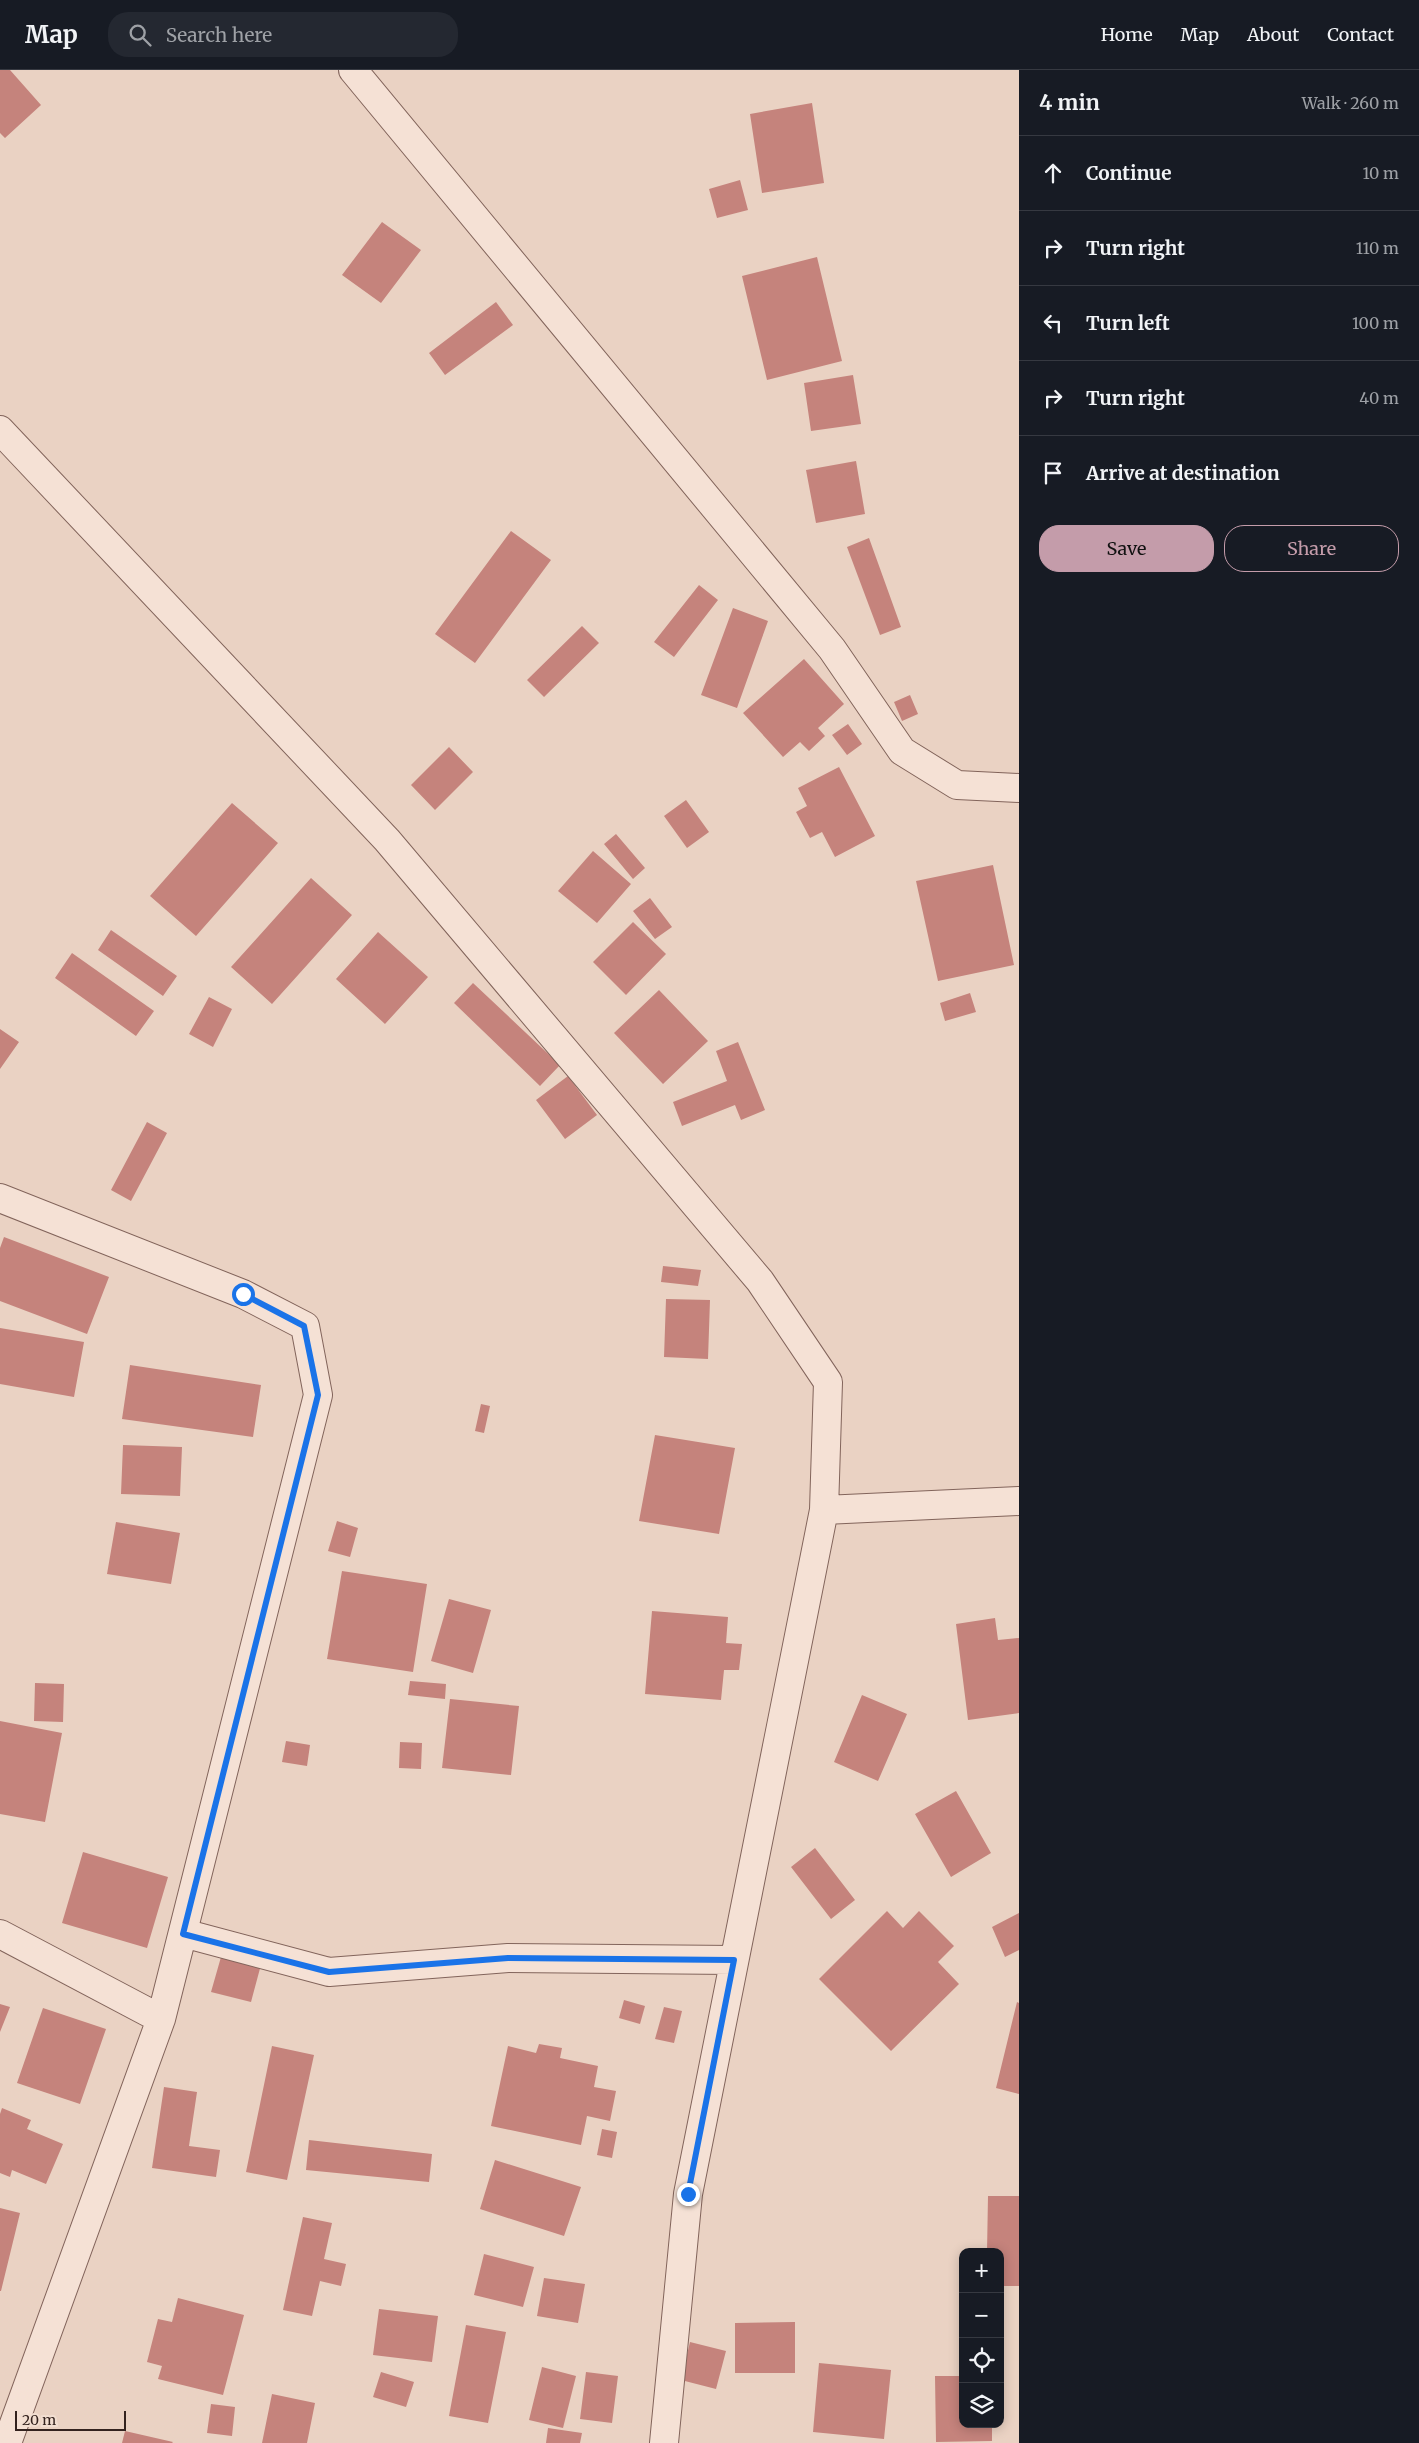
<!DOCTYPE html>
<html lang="en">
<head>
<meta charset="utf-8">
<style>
  body { margin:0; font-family:Merriweather,serif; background:#242831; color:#f1f3f6 }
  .controls { position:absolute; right:15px; bottom:15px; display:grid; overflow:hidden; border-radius:10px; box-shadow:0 2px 12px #0003 }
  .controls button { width:45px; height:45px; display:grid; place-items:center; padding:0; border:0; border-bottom:1px solid #363941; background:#171b24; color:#f1f3f6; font:25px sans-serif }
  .scale { position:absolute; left:15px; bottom:12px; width:111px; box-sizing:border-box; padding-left:5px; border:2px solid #33221e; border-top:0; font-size:14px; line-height:18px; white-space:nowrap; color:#33221e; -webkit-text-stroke:4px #f2ded1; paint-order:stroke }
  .stop { position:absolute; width:15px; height:15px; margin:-11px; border:4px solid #1a73e8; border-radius:50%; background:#fff }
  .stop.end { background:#1a73e8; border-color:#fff; box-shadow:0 1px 5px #0008 }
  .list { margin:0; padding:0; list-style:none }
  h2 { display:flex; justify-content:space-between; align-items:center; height:65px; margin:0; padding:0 20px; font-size:21px }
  h2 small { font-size:16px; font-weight:400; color:#9ea1a6 }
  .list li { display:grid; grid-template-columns:32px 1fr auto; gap:15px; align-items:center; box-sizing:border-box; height:75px; padding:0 20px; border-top:1px solid #363941 }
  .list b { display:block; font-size:19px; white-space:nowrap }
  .list em { font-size:16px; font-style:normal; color:#9ea1a6 }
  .actions { display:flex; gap:10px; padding:15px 20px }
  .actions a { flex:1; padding:11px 0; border:1px solid #c49caa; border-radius:20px; text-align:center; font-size:18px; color:#c49caa }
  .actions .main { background:#c49caa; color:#111 }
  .icon { flex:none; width:28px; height:28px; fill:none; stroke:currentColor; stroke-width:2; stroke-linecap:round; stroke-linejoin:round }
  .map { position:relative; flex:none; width:1019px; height:2373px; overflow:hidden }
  header { display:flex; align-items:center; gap:30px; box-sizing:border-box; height:70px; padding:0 25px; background:#171b24; border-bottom:1px solid #363941 }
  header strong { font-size:24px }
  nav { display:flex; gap:28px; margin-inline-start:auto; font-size:18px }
  .search { width:350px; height:45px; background:#242831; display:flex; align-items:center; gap:12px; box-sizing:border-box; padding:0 18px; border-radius:20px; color:#9ea1a6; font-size:19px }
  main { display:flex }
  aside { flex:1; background:#171b24 }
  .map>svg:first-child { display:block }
  .building { fill:#c5837c }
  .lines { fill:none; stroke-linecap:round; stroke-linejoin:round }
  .minor-casing { stroke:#82645b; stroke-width:30 }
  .minor { stroke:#f5e1d5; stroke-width:28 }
  .route { stroke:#1a73e8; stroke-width:6 }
</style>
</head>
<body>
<header>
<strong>Map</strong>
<div class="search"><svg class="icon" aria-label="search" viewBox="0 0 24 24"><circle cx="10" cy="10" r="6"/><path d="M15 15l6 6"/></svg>Search here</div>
<nav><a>Home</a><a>Map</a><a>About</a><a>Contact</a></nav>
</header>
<main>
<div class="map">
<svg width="1019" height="2373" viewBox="0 0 1019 2373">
  <rect width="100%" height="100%" fill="#ead2c3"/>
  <path class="building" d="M0,0H10L41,35L5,68L0,63Z
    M812,33L824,113L762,123L750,44Z
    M740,110L748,140L717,148L709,119Z
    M382,152L421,180L381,233L342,205Z
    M817,187L842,291L767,310L742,206Z
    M496,232L513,255L445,305L429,283Z
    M853,305L861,354L811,361L804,313Z
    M856,391L865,444L816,453L806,400Z
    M511,461L551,490L475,593L435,564Z
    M869,468L901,557L880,565L847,477Z
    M699,515L718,530L674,587L654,572Z
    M733,538L768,551L737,638L701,625Z
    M582,556L599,573L544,627L527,610Z
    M804,589L844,634L818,658L825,666L809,681L800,672L783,687L743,643Z
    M910,625L918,644L902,651L894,632Z
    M848,654L862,674L847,685L832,665Z
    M449,677L473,702L435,740L411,715Z
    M839,697L875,766L835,787L822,762L810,768L796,742L807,736L798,718Z
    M686,730L709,762L687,778L664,746Z
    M232,733L278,773L196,866L150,826Z
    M616,764L645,798L633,809L604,774Z
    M593,781L631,814L597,853L558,821Z
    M993,795L1014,895L938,911L916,811Z
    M311,808L352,845L272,934L231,897Z
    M650,828L672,857L655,869L633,841Z
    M633,852L666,884L626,925L593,892Z
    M111,860L177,906L163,926L98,880Z
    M378,862L428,907L385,954L336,909Z
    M72,883L154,941L136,966L55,908Z
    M473,913L560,995L540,1016L454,933Z
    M659,920L708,971L663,1014L614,963Z
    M970,923L976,942L945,951L940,933Z
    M209,927L232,939L213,977L189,964Z
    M0,959L19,972L0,999Z
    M738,972L765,1040L741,1050L735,1035L682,1056L673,1032L727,1011L716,981Z
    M568,1006L597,1045L565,1069L536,1030Z
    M147,1052L167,1063L131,1131L111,1120Z
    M4,1167L109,1207L87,1264L0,1231V1178Z
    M663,1196L701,1200L698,1216L661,1212Z
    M666,1229L710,1230L708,1289L664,1287Z
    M0,1258L84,1272L74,1327L0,1314Z
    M130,1295L261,1315L253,1367L122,1349Z
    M481,1334L490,1336L484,1363L475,1361Z
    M655,1365L735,1378L719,1464L639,1451Z
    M123,1375L182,1377L180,1426L121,1424Z
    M337,1451L358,1458L350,1487L328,1481Z
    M116,1452L180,1463L171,1514L107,1504Z
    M342,1501L427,1514L413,1602L327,1589Z
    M449,1529L491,1540L473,1603L431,1591Z
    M652,1541L728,1547L726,1573L742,1574L739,1600H724L721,1630L645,1624Z
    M995,1548L998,1570L1019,1568V1643L968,1650L956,1554Z
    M410,1611L446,1614L445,1629L408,1625Z
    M35,1613L64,1614L63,1652L34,1651Z
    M862,1625L907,1644L878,1711L834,1692Z
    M450,1629L519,1636L511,1705L442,1698Z
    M0,1651L62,1663L45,1752L0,1744Z
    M286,1671L310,1675L307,1696L282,1692Z
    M400,1672L422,1673L421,1699L399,1698Z
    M956,1721L991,1783L951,1807L915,1744Z
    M815,1778L855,1830L831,1849L791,1797Z
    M83,1782L168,1807L147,1878L62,1853Z
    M887,1841L903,1858L919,1841L954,1876L938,1892L959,1914L891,1981L819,1909Z
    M1019,1843V1880L1005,1887L992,1857Z
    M223,1880L262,1891L251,1932L211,1922Z
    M624,1930L645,1936L640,1954L619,1948Z
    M1017,1932L1019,1933V2024L996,2018Z
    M0,1934L10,1937L0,1962Z
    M664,1937L682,1941L674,1973L655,1969Z
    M43,1938L106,1959L80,2034L17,2013Z
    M539,1974L562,1978L560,1988L598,1996L594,2017L616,2021L610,2051L587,2046L581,2075L491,2056L508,1976L536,1983Z
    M272,1976L314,1985L287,2110L246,2102Z
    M164,2017L197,2022L189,2076L220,2080L216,2107L152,2098Z
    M2,2038L31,2050L27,2059L63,2074L46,2114L12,2100L10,2107L0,2103V2044Z
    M602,2059L617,2062L612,2088L597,2085Z
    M309,2070L432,2084L429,2112L306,2100Z
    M495,2090L581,2117L564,2166L480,2139Z
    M988,2126H1019V2216H1000V2182H987Z
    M0,2138L20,2143L1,2221H0Z
    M303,2147L332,2153L324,2189L346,2194L341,2216L320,2211L312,2246L283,2240Z
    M484,2184L534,2197L523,2237L474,2225Z
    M544,2208L585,2214L578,2253L537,2246Z
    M178,2228L244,2245L223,2325L158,2309L162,2296L147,2292L158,2249L172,2252Z
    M379,2239L438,2246L432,2292L373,2285Z
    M795,2252V2303H735V2253Z
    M466,2255L506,2262L488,2353L449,2346Z
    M690,2272L726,2281L716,2319L681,2310Z
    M819,2293L891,2300L884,2369L813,2362Z
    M542,2297L576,2306L563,2358L529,2350Z
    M381,2302L414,2312L406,2337L373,2327Z
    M586,2302L618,2306L612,2353L580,2349Z
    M935,2306H963V2354H992V2371L936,2372Z
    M272,2324L315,2333L307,2373H262Z
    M211,2334L235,2337L232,2366L207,2363Z
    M548,2358L582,2363L580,2373H546Z
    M125,2361L173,2372L172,2373H122Z"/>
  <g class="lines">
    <defs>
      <path id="minor" d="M353,0L832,579L902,681L957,715L1019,718
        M0,360L387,770L760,1211L828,1312L824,1440L688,2124L664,2373
        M0,1128L243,1224L305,1256L318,1325L161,1949L7,2373
        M824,1440L1019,1431
        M183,1863L329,1902L508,1888L734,1890
        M0,1864L161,1949"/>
    </defs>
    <use href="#minor" class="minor-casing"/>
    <use href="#minor" class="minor"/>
  </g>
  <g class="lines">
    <path class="route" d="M243,1224L304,1256L318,1325L183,1864L329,1902L508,1888L734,1890L688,2124"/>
  </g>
</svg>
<div class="controls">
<button>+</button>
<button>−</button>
<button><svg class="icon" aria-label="locate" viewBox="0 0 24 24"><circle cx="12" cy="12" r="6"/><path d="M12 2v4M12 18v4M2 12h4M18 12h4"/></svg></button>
<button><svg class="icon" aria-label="layers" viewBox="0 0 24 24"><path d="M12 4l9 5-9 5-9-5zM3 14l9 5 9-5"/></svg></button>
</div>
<div class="scale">20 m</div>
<div class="stop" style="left:243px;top:1224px"></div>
<div class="stop end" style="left:688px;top:2124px"></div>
</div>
<aside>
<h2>4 min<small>Walk · 260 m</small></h2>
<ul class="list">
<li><svg class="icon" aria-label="ahead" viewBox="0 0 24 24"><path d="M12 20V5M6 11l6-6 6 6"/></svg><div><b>Continue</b></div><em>10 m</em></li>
<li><svg class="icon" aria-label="right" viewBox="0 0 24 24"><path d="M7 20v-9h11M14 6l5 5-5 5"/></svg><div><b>Turn right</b></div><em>110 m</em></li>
<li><svg class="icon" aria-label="left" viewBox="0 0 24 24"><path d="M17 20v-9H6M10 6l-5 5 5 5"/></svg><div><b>Turn left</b></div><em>100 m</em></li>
<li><svg class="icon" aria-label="right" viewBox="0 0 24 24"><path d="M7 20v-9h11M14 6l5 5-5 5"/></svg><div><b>Turn right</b></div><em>40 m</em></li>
<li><svg class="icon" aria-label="arrive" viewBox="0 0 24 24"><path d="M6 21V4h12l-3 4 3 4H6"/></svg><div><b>Arrive at destination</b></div></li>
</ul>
<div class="actions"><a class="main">Save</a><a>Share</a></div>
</aside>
</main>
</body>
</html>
